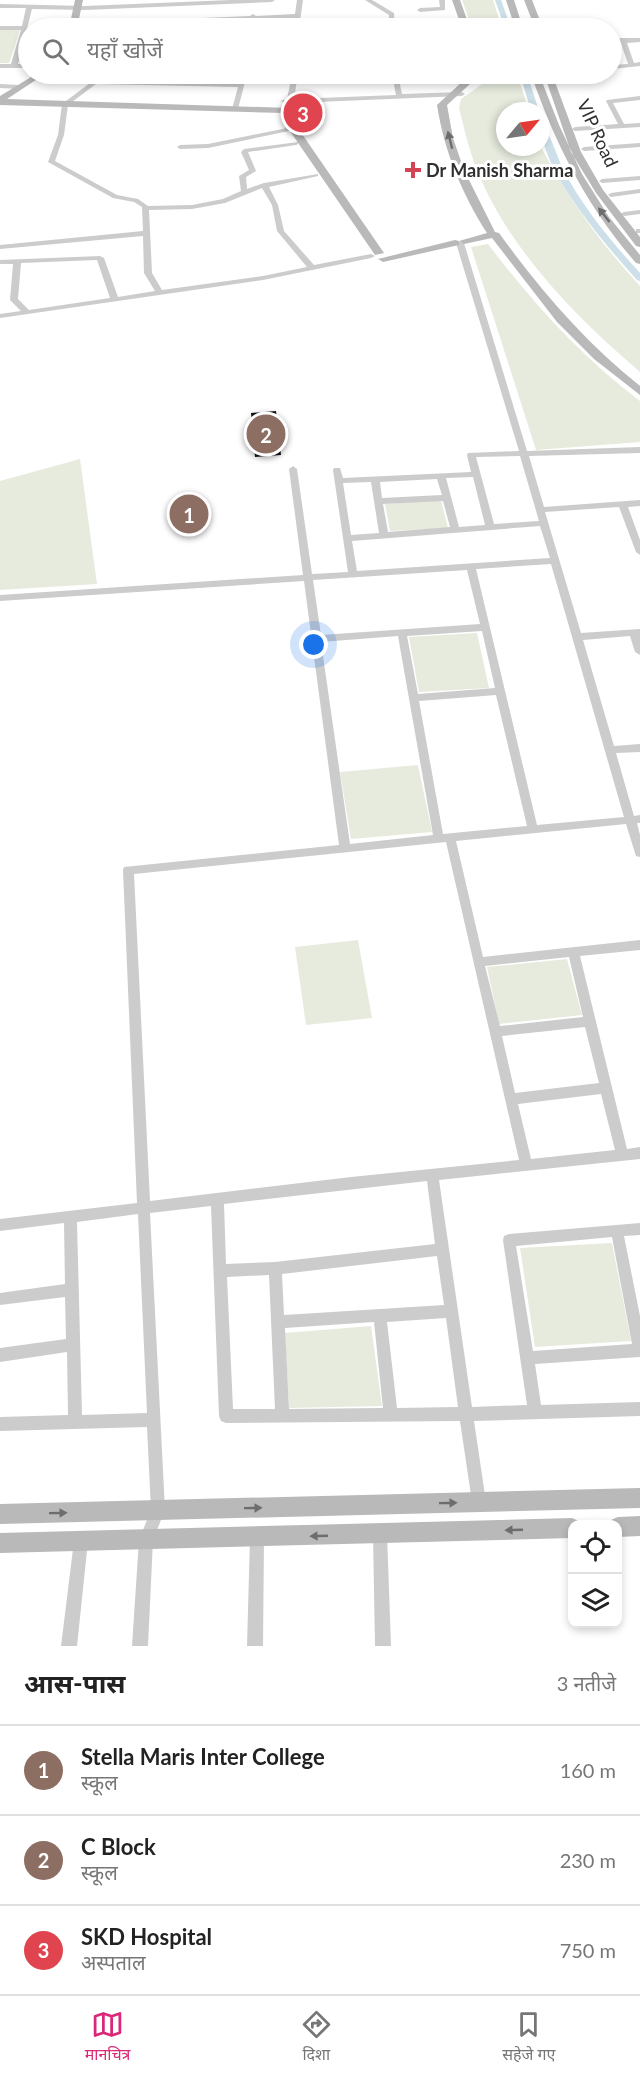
<!DOCTYPE html>
<html lang="hi">
<head>
<meta charset="utf-8">
<style>
  body { margin:0; font-family:Lato,"Noto Sans Devanagari",sans-serif; background:#f6f6f6; color:#222 }
  .controls { position:absolute; right:18px; bottom:18px; display:grid; overflow:hidden; border-radius:12px; box-shadow:0 3px 9px #0003 }
  .controls button { width:54px; height:54px; display:grid; place-items:center; padding:0; border:0; border-bottom:2px solid #e0e0e0; background:#fff; color:#222; font:30px sans-serif }
  .compass { position:absolute; left:496px; top:102px; width:54px; height:54px; border-radius:50%; background:#fff; box-shadow:0 3px 9px #0003; rotate:61deg }
  .you { position:absolute; left:314px; top:645px; width:21px; height:21px; margin:-15px; border:4px solid #fff; border-radius:50%; background:#1a73e8; box-shadow:0 0 0 9px #1a73e833 }
  .badge { display:grid; place-items:center; width:39px; height:39px; border-radius:50%; background:#db2777; color:#fff; font-size:20px; font-weight:700 }
  .pin { position:absolute; translate:-50% -50%; border:3px solid #fff; box-shadow:0 2px 6px #0006 }
  .list { margin:0; padding:0; list-style:none }
  h2 { display:flex; justify-content:space-between; align-items:center; height:78px; margin:0; padding:0 24px; font-size:26px }
  h2 small { font-size:20px; font-weight:400; color:#767676 }
  .list li { display:grid; grid-template-columns:39px 1fr auto; gap:18px; align-items:center; box-sizing:border-box; height:90px; padding:0 24px; border-top:2px solid #e0e0e0 }
  .list b { display:block; font-size:22px; white-space:nowrap }
  .list p { margin:0; font-size:20px; white-space:nowrap; color:#767676 }
  .list em { font-size:20px; font-style:normal; color:#767676 }
  .icon { flex:none; width:33px; height:33px; fill:none; stroke:currentColor; stroke-width:2; stroke-linecap:round; stroke-linejoin:round }
  .map { position:relative; flex:none; width:640px; height:1646px; overflow:hidden }
  .search { position:absolute; background:#fff; box-shadow:0 3px 9px #0003; left:18px; right:18px; top:18px; height:66px; display:flex; align-items:center; gap:15px; box-sizing:border-box; padding:0 21px; border-radius:33px; color:#767676; font-size:22px }
  .sheet { height:348px; background:#fff }
  nav { display:flex; justify-content:space-around; align-items:center; box-sizing:border-box; height:84px; border-top:2px solid #e0e0e0; background:#fff; font-size:16px; color:#767676 }
  nav a { display:grid; justify-items:center; gap:3px }
  nav .on { color:#db2777 }
  .map>svg:first-child { display:block }
  .green { fill:#e6ebde }
  .lines { fill:none; stroke-linecap:round; stroke-linejoin:round }
  .canal { fill:#cddfe8; fill-rule:evenodd }
  .building { fill:#161616 }
  .street { fill:#ccc; fill-rule:evenodd }
  .secondary { fill:#b9b9b9; fill-rule:evenodd }
  .oneway { fill:#6d6d6d }
  .poi-dot { fill:#d34457; stroke:#fff; stroke-width:2 }
  .labels { text-anchor:middle; dominant-baseline:central; stroke-width:6; stroke-linejoin:round; paint-order:stroke }
  .far-street-label { font-size:18px; fill:#2f2f2f; stroke:#fff }
  .far-poi-label { font-size:18px; font-weight:bold; fill:#2f2f2f; stroke:#fff; text-anchor:start }
</style>
</head>
<body>
<div class="map">
<svg width="640" height="1646" viewBox="0 0 640 1646">
  <rect width="100%" height="100%" fill="#fff"/>
  <path class="green" d="M462,0H493L502,28H472Z
    M0,30H20L9,63H0Z
    M487,74H517L529,111H505V147H541C568,198 600,243 640,286V372C576,317 509,250 477,170C469,150 464,128 459,108L461,99L485,82Z
    M488,244C533,303 580,356 640,401V442L536,450L471,247Z
    M80,459L97,584L0,590V481Z
    M441,500L448,528L390,531L385,504Z
    M477,633L489,688L419,692L409,637Z
    M418,765L432,832L351,839L340,772Z
    M358,940L372,1018L306,1025L295,947Z
    M567,959L582,1015L499,1024L487,967Z
    M612,1243L631,1341L535,1347L520,1248Z
    M371,1326L382,1406L289,1408L285,1333Z"/>
  <g class="lines">
    <path class="canal" d="M495,0H501L511,28H505Z
      M520,74H527L539,111H531Z
      M541,125C549,129 558,159 563,169C583,208 611,241 640,273V281L637,280C606,245 541,172 541,125Z"/>
  </g>
  <path class="building" d="M276,411L281,455L255,457L251,413Z"/>
  <g class="lines">
    <path class="street" d="M231,0H275L272,2L85,10L32,9L18,64H28V68H0V64H11L21,30H0V26H22L26,8H0V4L85,6Z
      M297,0H303L299,28H293L294,18L256,20L255,28H249L250,20L131,25L128,23L131,21L250,16L253,14L256,16L295,14Z
      M365,0H372L394,13L395,28H389V15Z
      M439,0H445V10L420,12L417,10L420,8L440,7Z
      M612,38H640V42L627,43L634,63L640,62V66L612,69V65L628,64L621,43L612,42Z
      M102,74H108L101,80L239,83L241,74H247L238,109L235,111L232,109L238,87L96,84L68,105L64,135L55,161L117,195L138,199L148,206L192,205L223,199L241,191L239,176L249,170L241,152L244,149L298,142V144L296,145L248,152L256,171L246,177L247,189L264,183L318,174V176L269,187L278,205L284,231L314,265L371,254L375,256L371,258L263,280L0,318V314L21,311L10,300L13,264H0V260L100,256L104,258L118,297L155,291L144,273L143,236L0,249V245L143,231L142,207L134,202L113,198L48,162L58,135L62,104ZM262,188L272,205L277,231L307,267L263,276L162,290L152,273L149,210L192,209L225,203ZM97,260L110,298L29,310L18,299L21,263Z
      M292,74H298L294,99L396,95L394,85L397,74H403L400,85L402,94L462,92L465,94L462,96L293,103L291,107L289,108L286,106V103L280,101L287,99Z
      M0,84L19,85L22,87L19,89L0,88Z
      M640,96V100L613,103L624,124L640,123V127L575,131L572,129L575,127L618,124L606,101L607,100Z
      M287,128L290,130L289,131L208,148L180,149L177,147L180,145L208,144Z
      M640,143V147L584,151L581,149L584,147Z
      M640,176V180L602,183L599,181L602,179Z
      M640,189V193L611,197L608,195L611,193Z
      M640,210V214L624,216L620,214L624,212Z
      M636,229H640V233H636Z
      M457,241L464,243L527,451L640,447V453L529,456L544,507L640,500V506L628,507L640,540V555L636,552L619,507L545,512L581,633L640,629V655L635,652L630,636L583,640L614,746L640,744V752L616,753L634,816L640,815V823H637L640,835V857L636,856L635,853L626,824L456,841L483,957L640,940V950L580,956L627,1149L640,1147V1159L439,1180L472,1407L527,1405L503,1240L504,1236L509,1234L640,1223V1235L624,1236L640,1316V1357L535,1364L541,1405L640,1402V1416L474,1421L486,1502L484,1507L479,1509L474,1507L472,1502L460,1421L226,1423L221,1421L219,1416L211,1206L150,1213L165,1510L153,1540L148,1646H132L139,1540L151,1510L147,1427L0,1431V1417L68,1415L67,1352L0,1362V1348L66,1339L65,1297L0,1305V1293L65,1284L64,1223L0,1231V1219L137,1203L123,870L124,867L339,845L304,581L0,601V595L303,575L289,469L293,466L297,469L312,574L348,572L333,470L334,468H340L343,478L471,472L467,455L468,453L519,451L456,243ZM520,456L539,521L494,524L476,457ZM473,477L485,525L459,527L446,478ZM437,479L442,495L382,498L380,482ZM371,482L379,533L351,535L343,483ZM443,501L450,527L388,532L383,504ZM540,526L550,558L357,571L352,541ZM551,564L624,817L537,825L476,569ZM467,570L480,624L321,635L313,580ZM482,631L495,688L418,694L407,636ZM398,636L433,835L350,844L321,642ZM496,695L527,826L443,834L419,701ZM446,842L519,1160L351,1177L150,1201L134,874ZM569,957L583,1017L500,1026L485,966ZM585,1027L599,1083L515,1093L502,1036ZM601,1094L615,1150L531,1159L518,1104ZM427,1181L435,1244L275,1262L226,1264L224,1204ZM138,1214L147,1413L82,1415L77,1222ZM612,1237L632,1344L533,1351L516,1246ZM437,1256L444,1305L284,1315L282,1274ZM269,1275L275,1409H233L227,1277ZM446,1318L458,1407L397,1408L387,1322ZM374,1322L383,1408L289,1409L285,1328Z
      M380,1527L385,1529L387,1534L391,1646H375L373,1534L375,1529Z
      M257,1531L262,1533L264,1538L263,1646H247L250,1538L252,1533Z
      M81,1534L86,1536L88,1541L77,1646H61L74,1541L76,1536Z"/>
    <path class="secondary" d="M75,0H83L77,28H69Z
      M452,0H460L470,28H462Z
      M506,0H514L523,28H515Z
      M524,0H532L543,28H535Z
      M36,74H45L7,99L291,108V118L384,253L375,255L281,118L283,113L0,105V96Z
      M467,74H475L470,84L447,105L453,138L464,170L495,232L499,233C540,290 585,342 640,386V395L594,359L557,322L492,238L464,244L459,241L487,233C462,194 444,151 437,105L464,80Z
      M531,74H539L559,125L582,174L609,217L640,255V264L636,263C587,207 555,144 531,74Z
      M544,74H552L581,152L603,190L640,237V247L636,246L596,193L571,152Z
      M455,240L459,241V245L383,262L378,259Z
      M640,1488V1508L0,1524V1504Z
      M640,1516V1536L618,1537V1524H609L611,1520L618,1517Z
      M572,1518L579,1521L581,1524H572V1538L0,1553V1533Z"/>
  </g>
  <defs><path id="oneway-solid" d="M-6-.8H1V-3.2L6.5 0L1 3.2V.8H-6Z" transform="scale(1.5)"/></defs>
  <g class="oneway">
    <use href="#oneway-solid" transform="translate(450 140) rotate(-104)"/>
    <use href="#oneway-solid" transform="translate(604 215) rotate(-128)"/>
    <use href="#oneway-solid" transform="translate(448 1503) rotate(-1)"/>
    <use href="#oneway-solid" transform="translate(253 1508) rotate(-1)"/>
    <use href="#oneway-solid" transform="translate(58 1513) rotate(-1)"/>
    <use href="#oneway-solid" transform="translate(514 1530) rotate(178)"/>
    <use href="#oneway-solid" transform="translate(319 1536) rotate(178)"/>
  </g>
  <path class="poi-dot" d="M410 161h6v6h6v6h-6v6h-6v-6h-6v-6h6z"/>
  <g class="labels">
    <g class="far-street-label">
      <text transform="translate(598 133) rotate(65)">VIP Road</text>
    </g>
    <g class="far-poi-label">
      <text x="426" y="170">Dr Manish Sharma</text>
    </g>
  </g>
</svg>
<div class="controls">
<button><svg class="icon" aria-label="locate" viewBox="0 0 24 24"><circle cx="12" cy="12" r="6"/><path d="M12 2v4M12 18v4M2 12h4M18 12h4"/></svg></button>
<button><svg class="icon" aria-label="layers" viewBox="0 0 24 24"><path d="M12 4l9 5-9 5-9-5zM3 14l9 5 9-5"/></svg></button>
</div>
<svg class="compass" viewBox="-18 -18 36 36"><path d="M0-13l5 13h-10z" fill="#e53935"/><path d="M0 13l5-13h-10z" fill="#767676"/></svg>
<div class="you"></div>
<div class="pin badge" style="left:189px;top:514px;background:#8d6e63">1</div>
<div class="pin badge" style="left:266px;top:434px;background:#8d6e63">2</div>
<div class="pin badge" style="left:303px;top:113px;background:#e0444e">3</div>
<div class="search"><svg class="icon" aria-label="search" viewBox="0 0 24 24"><circle cx="10" cy="10" r="6"/><path d="M15 15l6 6"/></svg>यहाँ खोजें</div>
</div>
<section class="sheet">
<h2>आस-पास<small>3 नतीजे</small></h2>
<ul class="list">
<li><span class="badge" style="background:#8d6e63">1</span><div><b>Stella Maris Inter College</b><p>स्कूल</p></div><em>160 m</em></li>
<li><span class="badge" style="background:#8d6e63">2</span><div><b>C Block</b><p>स्कूल</p></div><em>230 m</em></li>
<li><span class="badge" style="background:#e0444e">3</span><div><b>SKD Hospital</b><p>अस्पताल</p></div><em>750 m</em></li>
</ul>
</section>
<nav>
<a class="on"><svg class="icon" aria-label="map" viewBox="0 0 24 24"><path d="M3 6l6-2 6 2 6-2v14l-6 2-6-2-6 2zM9 4v14M15 6v14"/></svg>मानचित्र</a>
<a><svg class="icon" aria-label="directions" viewBox="0 0 24 24"><path d="M12 3l9 9-9 9-9-9zM9 14v-3h6M13 9l2 2-2 2"/></svg>दिशा</a>
<a><svg class="icon" aria-label="saved" viewBox="0 0 24 24"><path d="M7 4h10v16l-5-4-5 4z"/></svg>सहेजे गए</a>
</nav>
</body>
</html>
